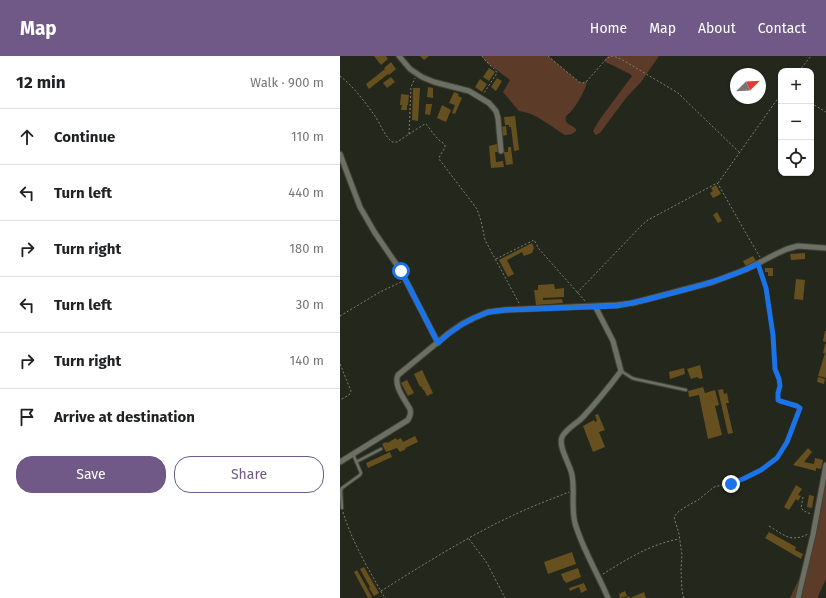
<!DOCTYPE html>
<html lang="en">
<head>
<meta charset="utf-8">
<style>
  body { margin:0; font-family:"Fira Sans",sans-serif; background:#f2f2f2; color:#202124 }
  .controls { position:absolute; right:12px; top:12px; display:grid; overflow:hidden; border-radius:8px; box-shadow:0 1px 3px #0004 }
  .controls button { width:36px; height:36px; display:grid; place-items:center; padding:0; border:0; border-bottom:1px solid #e0e0e0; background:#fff; color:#202124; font:20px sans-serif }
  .compass { position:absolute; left:390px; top:12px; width:36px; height:36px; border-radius:50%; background:#fff; box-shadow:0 1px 3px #0004; rotate:66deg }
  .stop { position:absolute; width:12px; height:12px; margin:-9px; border:3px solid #1a73e8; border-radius:50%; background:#fff }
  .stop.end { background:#1a73e8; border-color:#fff; box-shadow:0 1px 4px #0008 }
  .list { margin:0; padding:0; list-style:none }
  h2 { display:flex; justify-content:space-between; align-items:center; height:52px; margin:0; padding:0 16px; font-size:17px }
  h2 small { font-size:13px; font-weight:400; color:#757577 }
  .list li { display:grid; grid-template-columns:26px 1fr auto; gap:12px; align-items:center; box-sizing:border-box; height:56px; padding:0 16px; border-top:1px solid #e0e0e0 }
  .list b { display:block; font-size:15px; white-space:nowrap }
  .list em { font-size:13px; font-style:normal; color:#757577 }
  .actions { display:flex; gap:8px; padding:12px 16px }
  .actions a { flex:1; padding:9px 0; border:1px solid #705986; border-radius:16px; text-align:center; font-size:14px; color:#705986 }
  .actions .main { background:#705986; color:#fff }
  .icon { flex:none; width:22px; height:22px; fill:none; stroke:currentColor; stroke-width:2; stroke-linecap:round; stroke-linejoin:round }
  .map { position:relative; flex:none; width:486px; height:542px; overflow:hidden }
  header { display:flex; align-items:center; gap:24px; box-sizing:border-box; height:56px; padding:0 20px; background:#705986; color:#fff }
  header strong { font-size:19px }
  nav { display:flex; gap:22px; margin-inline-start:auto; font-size:14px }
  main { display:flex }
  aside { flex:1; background:#fff }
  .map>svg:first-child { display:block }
  .green { fill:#5c3b29 }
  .building { fill:#66501f }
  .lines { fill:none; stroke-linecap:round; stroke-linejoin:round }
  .service-casing { stroke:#3f4138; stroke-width:4.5 }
  .minor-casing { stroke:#3f4138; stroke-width:7 }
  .path { stroke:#7e8177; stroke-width:1; stroke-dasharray:2 2; stroke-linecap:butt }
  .service { stroke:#6c6f61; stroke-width:2.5 }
  .minor { stroke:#6c6f61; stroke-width:5 }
  .route { stroke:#1a73e8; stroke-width:5 }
</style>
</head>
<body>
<header>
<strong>Map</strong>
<nav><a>Home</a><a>Map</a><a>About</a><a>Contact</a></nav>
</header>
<main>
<aside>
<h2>12 min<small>Walk · 900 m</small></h2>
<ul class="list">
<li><svg class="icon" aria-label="ahead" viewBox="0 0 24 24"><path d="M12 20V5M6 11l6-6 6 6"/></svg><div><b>Continue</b></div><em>110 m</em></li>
<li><svg class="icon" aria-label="left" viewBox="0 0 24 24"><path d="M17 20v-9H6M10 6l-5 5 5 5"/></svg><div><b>Turn left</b></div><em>440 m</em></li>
<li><svg class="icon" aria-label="right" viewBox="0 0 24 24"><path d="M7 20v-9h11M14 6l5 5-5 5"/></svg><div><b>Turn right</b></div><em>180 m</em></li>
<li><svg class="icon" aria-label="left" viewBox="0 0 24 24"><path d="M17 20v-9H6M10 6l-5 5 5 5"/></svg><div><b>Turn left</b></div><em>30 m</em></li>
<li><svg class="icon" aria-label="right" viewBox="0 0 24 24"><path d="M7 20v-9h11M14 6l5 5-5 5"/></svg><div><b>Turn right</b></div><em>140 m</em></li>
<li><svg class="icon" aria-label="arrive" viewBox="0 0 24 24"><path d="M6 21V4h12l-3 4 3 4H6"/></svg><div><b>Arrive at destination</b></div></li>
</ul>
<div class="actions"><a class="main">Save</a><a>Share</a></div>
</aside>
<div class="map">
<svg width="486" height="542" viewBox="0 0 486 542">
  <rect width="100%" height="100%" fill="#24271b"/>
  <path class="green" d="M142,0H208L239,26L243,27L247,25C246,33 238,47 233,53C231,56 228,58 226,60C224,69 231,68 236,73V75C233,78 230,79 225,79C210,70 196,57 179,55L163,36L170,24L146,6Z
    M268,0H319L301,26L286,42L260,77L256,79L255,78L253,75L260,63L292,20L290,18L272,9L267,7L264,5Z
    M486,409V523L479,538L478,542H450L466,508Z"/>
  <path class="building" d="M34,0H46L48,3L41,9Z
    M80,0H89L84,4Z
    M51,6L56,13L49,19L48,18L29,33L26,28L45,13L44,12Z
    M149,12L155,16L149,25L143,21Z
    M51,21L55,26L47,32L43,27Z
    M157,22L162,25L156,35L151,31Z
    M140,23L147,28L142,36L135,31Z
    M88,31L93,32V42L87,41Z
    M73,32H80L78,65L72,64Z
    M114,36L119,38L118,40L122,42L115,58L112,57L115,49L109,47Z
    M61,38L69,39L68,49H67V54H61L62,49H60Z
    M86,48H92L90,59L85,58Z
    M102,49L111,54L106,66L97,62Z
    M175,60L179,94L174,95L171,71H169V69H165L164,61Z
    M166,70L167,79L162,80L161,71Z
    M157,88L158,96H155L156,106L163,105L164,111L151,112L149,90Z
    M168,91H171L173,108L166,109L164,96H168Z
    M376,129L381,138L373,142L370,137L373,135L371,132Z
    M377,156L382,165L378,167L373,159Z
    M192,187L194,192L192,197L184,200L182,196L167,204L174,218L168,221L159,204Z
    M465,197V203L451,204L450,198Z
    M413,200L416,205L406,211L403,205Z
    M425,212H433V220H428V216H425Z
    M456,223L465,224L463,244L454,243Z
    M214,228L215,233L224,232V241L203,242V244L222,243L223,247L196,249L194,234H198V229Z
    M485,275H486V286L483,285Z
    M485,288H486V322L478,320L485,297H483Z
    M360,309L363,322L360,323L357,321L351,323L347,313Z
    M344,312L345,318L330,323L329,316Z
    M82,314L93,337L87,340L84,334H83L81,330L80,331L74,318Z
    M478,321L485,323L484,328L477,326Z
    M67,324L74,337L68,340L61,327Z
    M363,331L365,337L375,334L379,349L375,350L382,379L368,383L359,339L349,341L348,335Z
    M383,333L384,338L387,337L389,347H386L393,377L388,378L378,334Z
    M258,358L265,374L259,376L265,391L253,396L243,370L254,364L255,366L257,365L255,359Z
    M75,380L78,386L65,392L66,393L60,396L57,392L46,396L42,388L46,386L47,387L56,382L57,384L61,382L63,386Z
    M468,392L472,396L464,406L474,408L475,402L483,404L481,413L476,412V415L453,409Z
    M50,396L52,401L28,412L26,407Z
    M456,429L462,433L458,439L461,440L458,445L456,443L449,454L444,451Z
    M469,439L474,440L472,452L467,451Z
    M429,476L456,491L455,494L463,498L461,503L425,482Z
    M232,496L236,508L208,518L204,506Z
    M24,511L39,537L34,540L29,532L30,531L20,513Z
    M238,512L241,521L226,527L225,525H224L221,518Z
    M17,514L32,541L30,542H28L14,516Z
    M244,527L247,534L241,537L239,531L230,535L229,532Z
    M285,535L287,540L280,542L279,538Z
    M304,536L306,542H285L289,540L290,542Z"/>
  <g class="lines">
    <defs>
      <path id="service" d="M281,315L292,322L295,323L346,334
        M16,406L41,393
        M2,452L1,435L2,432L20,419L21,417L13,398"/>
      <path id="minor" d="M59,0L70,13L82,21L94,26L129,35L149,47L156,55L158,62L161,95
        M0,98L20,151L35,177L61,215L98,287
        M255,250L273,285L281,315C269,331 256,347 242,362C236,368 226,373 222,381C218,391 230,408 232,419C235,434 231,451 235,467C242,492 258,518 268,542
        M0,406L68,364C70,360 71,358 70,353C65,344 53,329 58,319L109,277L122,268L134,262L148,256L165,254L277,249L293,247L373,226L407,213L436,198L447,193L458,190L486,192
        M458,542L473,479L486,409"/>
    </defs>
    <use href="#service" class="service-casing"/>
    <use href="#minor" class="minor-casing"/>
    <path class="path" d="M142,0C146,7 155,12 157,17L144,37
      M208,0L239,26L243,27L247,25L267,2L273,0L281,3L338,37L400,97
      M459,15L471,0
      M0,20C13,30 25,46 35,60C41,69 44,79 52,86H57L83,69L86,68C90,73 94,79 99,84C101,86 105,87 105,91C104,95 100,97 99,103L137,153L141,165L145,184L180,249
      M471,47L486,56
      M69,78L71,31L75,22
      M378,127L441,38
      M156,203L194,184L199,193L245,245
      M237,237L302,169L308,164L377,127L378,128L407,179L420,201
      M0,260L40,236L61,226
      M0,308L11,335L9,339L0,344
      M463,441L461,452L464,455L471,458
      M3,456C12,486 28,512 43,539L46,542
      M429,470C444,479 451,487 468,478
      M129,483L147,507L165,542
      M263,518C287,503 311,488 339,483
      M41,535C86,507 130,479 178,457C195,449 212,443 229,436
      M344,542L342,535L341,514L342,499L339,478L334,461L338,456L347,450L358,444L374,431L391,427L405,423L421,414L437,402L447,385L460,352L457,350L440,345L438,343V337L440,329L439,323L435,313L433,279L426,232L419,212"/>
    <use href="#service" class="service"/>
    <use href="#minor" class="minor"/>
  </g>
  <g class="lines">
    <path class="route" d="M61,215L98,287C112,274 128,263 146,257C152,255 159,255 165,254L277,250C298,246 319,241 340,235C367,228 393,220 418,208L426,232L433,279L435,313L439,323L440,330L438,337V344L440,345L457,350L460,352L447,386L437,402L421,414L405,422L391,428"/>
  </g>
</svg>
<div class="controls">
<button>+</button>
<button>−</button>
<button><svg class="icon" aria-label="locate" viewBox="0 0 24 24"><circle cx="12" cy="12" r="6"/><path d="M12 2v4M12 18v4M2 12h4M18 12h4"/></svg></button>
</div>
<svg class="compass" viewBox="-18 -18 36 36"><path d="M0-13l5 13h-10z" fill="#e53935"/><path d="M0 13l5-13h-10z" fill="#757577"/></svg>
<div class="stop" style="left:61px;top:215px"></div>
<div class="stop end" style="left:391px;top:428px"></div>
</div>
</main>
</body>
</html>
